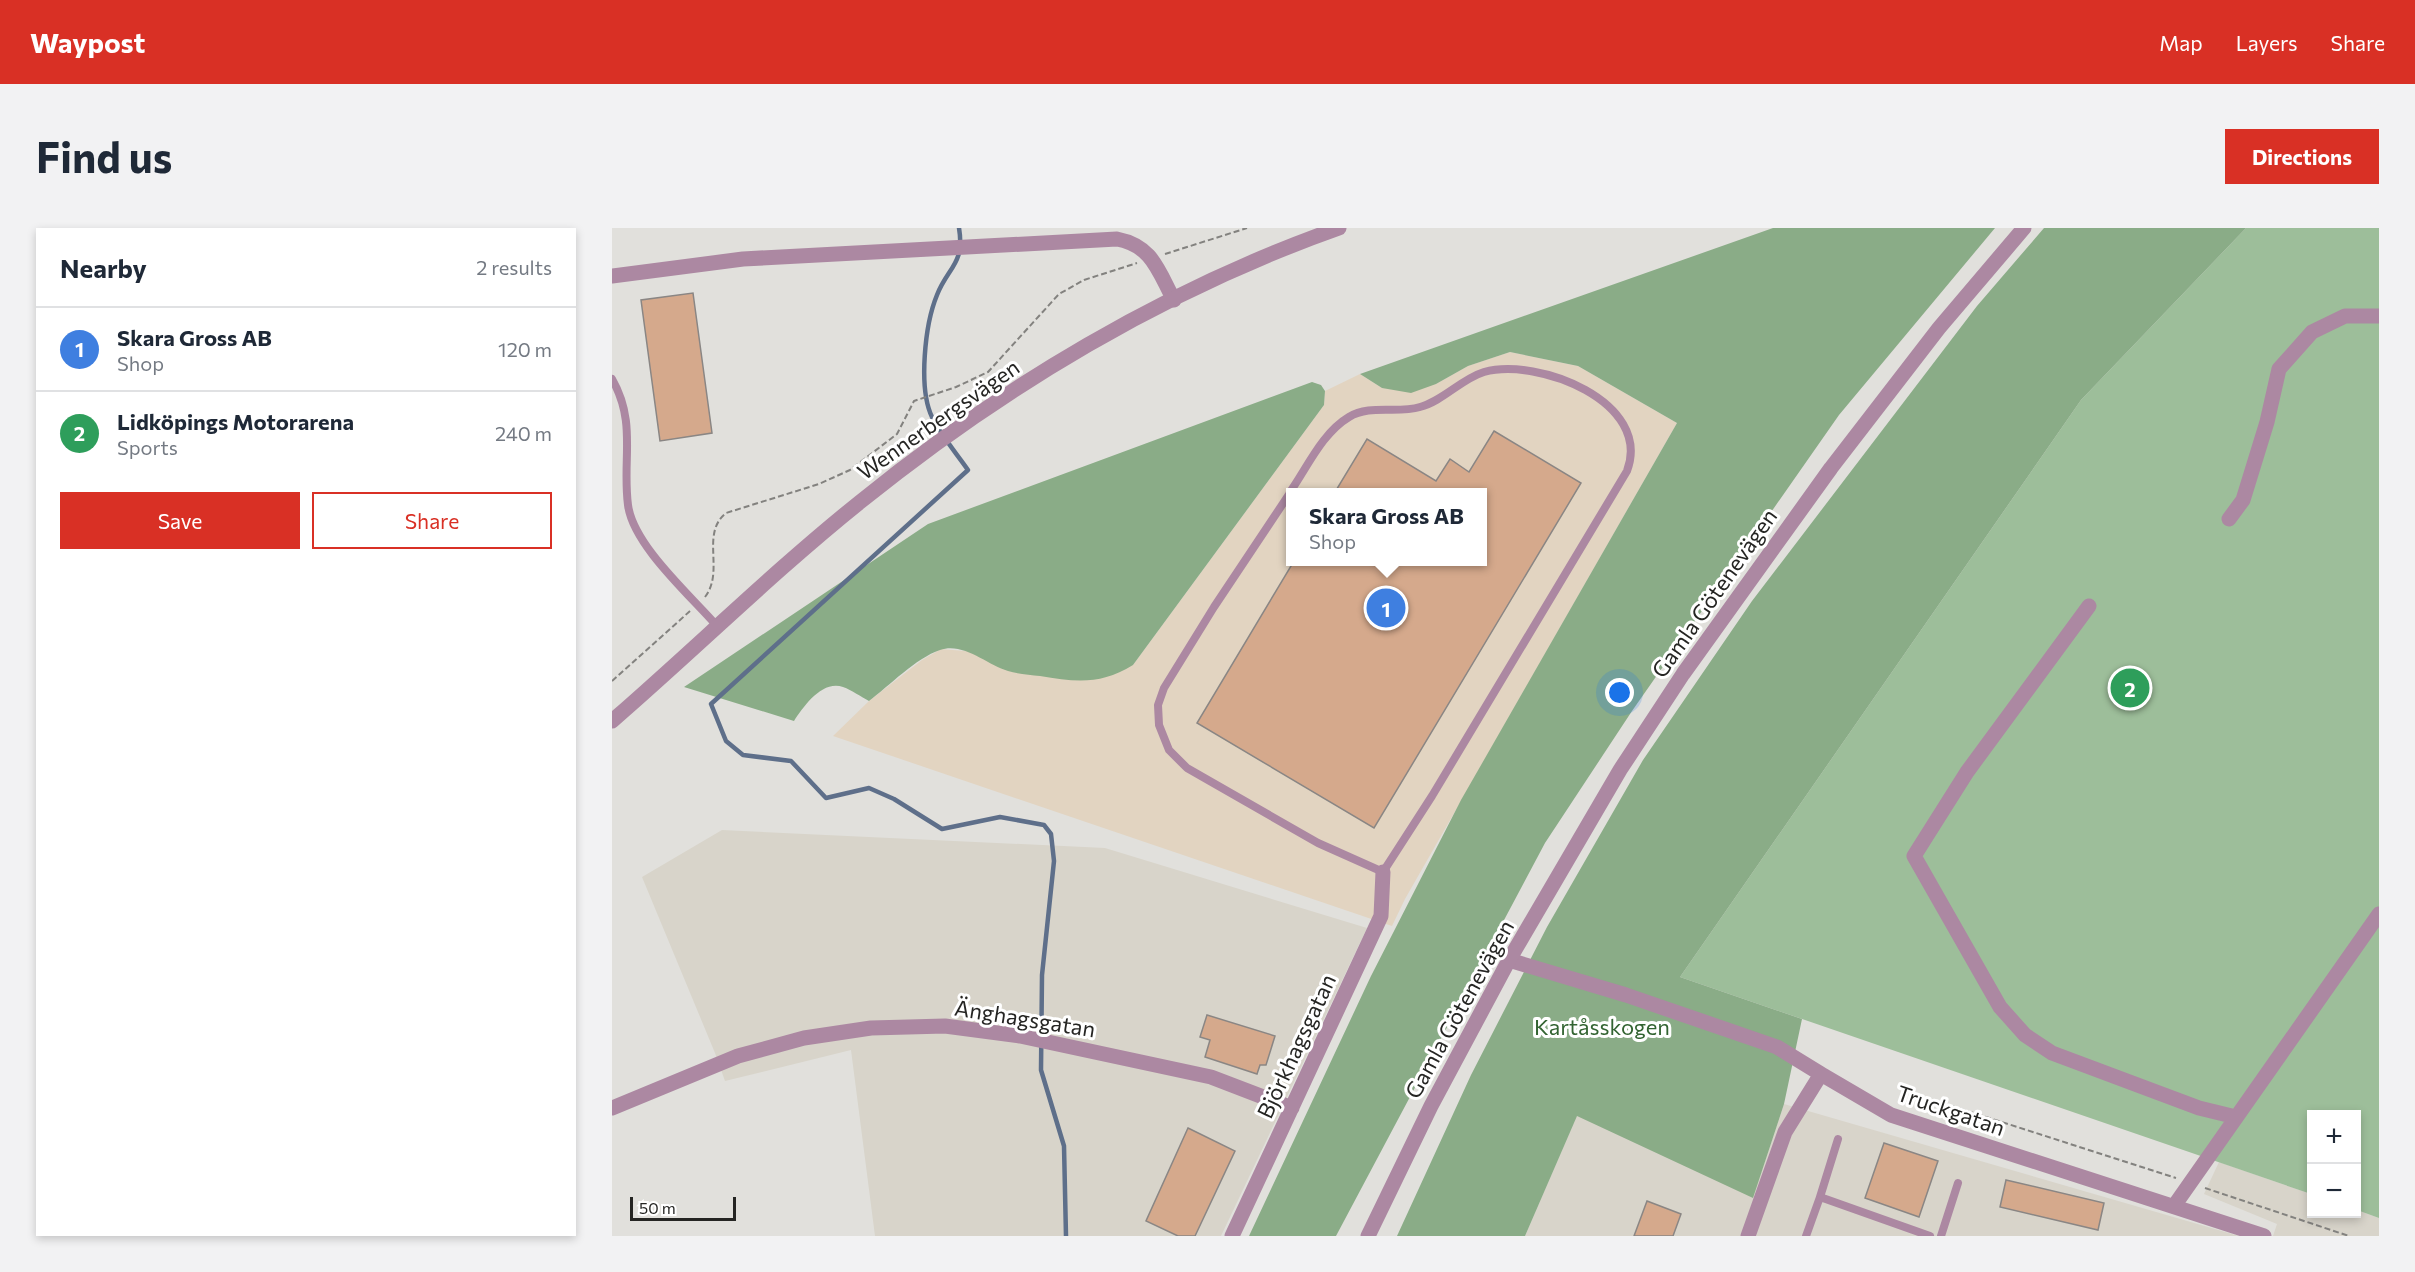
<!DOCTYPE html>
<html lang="en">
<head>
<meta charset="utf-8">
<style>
  body { margin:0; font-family:Commissioner,sans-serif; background:#f2f2f3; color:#1f2937 }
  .controls { position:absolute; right:18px; bottom:18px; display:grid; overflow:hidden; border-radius:0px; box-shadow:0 3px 9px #0003 }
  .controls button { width:54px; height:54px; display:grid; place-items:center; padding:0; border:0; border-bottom:2px solid #e0e1e3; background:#fff; color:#1f2937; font:30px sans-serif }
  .scale { position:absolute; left:18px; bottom:15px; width:106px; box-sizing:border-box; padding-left:6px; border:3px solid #252523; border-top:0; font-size:16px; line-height:21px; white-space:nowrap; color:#252523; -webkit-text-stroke:4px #fff; paint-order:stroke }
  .you { position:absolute; left:1008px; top:465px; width:21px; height:21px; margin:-15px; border:4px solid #fff; border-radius:50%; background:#1a73e8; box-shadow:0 0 0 9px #1a73e833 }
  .badge { display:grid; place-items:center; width:39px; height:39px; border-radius:50%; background:#d93025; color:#fff; font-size:20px; font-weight:700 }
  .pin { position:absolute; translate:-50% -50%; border:3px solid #fff; box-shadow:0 2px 6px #0006 }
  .popup { position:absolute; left:674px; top:260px; width:201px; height:78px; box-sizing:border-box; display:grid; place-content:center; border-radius:0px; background:#fff; filter:drop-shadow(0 2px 4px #0005); font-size:20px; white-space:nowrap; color:#747a83 }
  .popup b { font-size:22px; color:#1f2937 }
  .popup::after { content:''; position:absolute; left:50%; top:100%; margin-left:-12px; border:12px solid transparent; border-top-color:#fff }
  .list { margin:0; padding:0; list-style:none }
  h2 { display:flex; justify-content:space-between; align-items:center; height:78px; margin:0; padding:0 24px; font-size:26px }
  h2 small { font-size:20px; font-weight:400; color:#747a83 }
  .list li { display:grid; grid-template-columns:39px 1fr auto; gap:18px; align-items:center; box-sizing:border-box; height:84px; padding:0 24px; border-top:2px solid #e0e1e3 }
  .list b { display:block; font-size:22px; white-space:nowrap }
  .list p { margin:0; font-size:20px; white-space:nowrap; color:#747a83 }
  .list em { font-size:20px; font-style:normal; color:#747a83 }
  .actions { display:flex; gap:12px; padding:18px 24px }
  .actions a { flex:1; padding:14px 0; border:2px solid #d93025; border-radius:0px; text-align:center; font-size:21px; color:#d93025 }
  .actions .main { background:#d93025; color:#fff }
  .map { position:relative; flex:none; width:1767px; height:1008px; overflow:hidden; border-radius:0px }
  header { display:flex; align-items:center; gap:36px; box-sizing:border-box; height:84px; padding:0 30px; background:#d93025; color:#fff }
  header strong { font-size:28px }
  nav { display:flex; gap:33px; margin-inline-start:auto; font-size:21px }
  .intro { display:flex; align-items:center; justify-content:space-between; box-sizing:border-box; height:144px; padding:0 36px }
  h1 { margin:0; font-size:42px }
  .button { padding:15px 27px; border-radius:0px; background:#d93025; color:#fff; font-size:21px; font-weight:700 }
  main { display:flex; gap:36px; padding:0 36px }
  aside { flex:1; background:#fff; border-radius:0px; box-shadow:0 3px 9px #0003 }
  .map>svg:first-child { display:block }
  .commercial { fill:#e2d4c1; fill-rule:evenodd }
  .built { fill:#d8d4ca }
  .green { fill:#9dbe9a }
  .forest { fill:#8aac87 }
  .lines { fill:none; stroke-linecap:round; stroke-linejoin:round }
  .stream { stroke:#5e6f8a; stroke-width:4.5 }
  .building { fill:#d5a98c; stroke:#8a8684; stroke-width:1.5 }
  .path { stroke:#83827f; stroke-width:2; stroke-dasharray:6 3; stroke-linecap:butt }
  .service { stroke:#ac88a2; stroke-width:8 }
  .minor { stroke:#ac88a2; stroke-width:15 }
  .tertiary { stroke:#ac88a2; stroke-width:15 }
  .labels { text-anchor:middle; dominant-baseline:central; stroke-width:6; stroke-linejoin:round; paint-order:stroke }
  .street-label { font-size:22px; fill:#252523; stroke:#fff }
  .park-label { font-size:22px; fill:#336432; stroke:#fff }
</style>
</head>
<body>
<header>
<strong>Waypost</strong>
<nav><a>Map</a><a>Layers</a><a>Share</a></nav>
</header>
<div class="intro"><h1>Find us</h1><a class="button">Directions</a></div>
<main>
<aside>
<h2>Nearby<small>2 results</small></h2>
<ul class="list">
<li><span class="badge" style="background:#3f7fe0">1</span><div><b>Skara Gross AB</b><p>Shop</p></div><em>120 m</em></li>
<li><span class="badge" style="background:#2e9e5b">2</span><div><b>Lidköpings Motorarena</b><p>Sports</p></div><em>240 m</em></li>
</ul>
<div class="actions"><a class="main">Save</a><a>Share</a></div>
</aside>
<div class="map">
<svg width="1767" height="1008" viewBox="0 0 1767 1008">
  <rect width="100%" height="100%" fill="#e1e0dc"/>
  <path class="commercial" d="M898,124L966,138L1065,195L793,671L780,698L221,508L257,473L310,432L329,421L521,437L712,177L713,163L748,146L770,160L824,156L856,138ZM678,264H870V334H678Z"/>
  <path class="built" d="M110,602L493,620L755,700L609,1008H263L239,822L113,853L103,825L30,649Z
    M1172,876L1627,1008H913L965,887L1141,969Z
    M1607,934L1699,966L1700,986H1744L1745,982L1767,990V1008H1661L1665,996L1592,966Z"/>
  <path class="green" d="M1634,0H1767V990L1745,982L1744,886H1700L1699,966L1068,749L1469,172Z"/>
  <path class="forest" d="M1161,0H1383L1227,187L1020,483L933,615L724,1008H637L759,748L849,572L1065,195L966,138L898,124L856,138L824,156L799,165L770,160L748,146Z
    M1432,0H1634L1469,172L1068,749L1190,791L1172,876L1141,970L965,888L913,1008H785L859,847L935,699L1031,532L1140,373L1365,78Z
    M700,154L709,157L713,163L712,177L521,437C489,457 464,454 428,448C418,447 406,446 396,443C375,437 352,414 328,422C304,430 277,458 257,473C249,469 240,462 231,459C210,452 192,478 182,493L72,459L316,296Z"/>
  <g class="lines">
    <path class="stream" d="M347,0C353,36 336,39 325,67C313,96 306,160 320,189C329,207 344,225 356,242L99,476L114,513L131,527L179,533L214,570L257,560L282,571L330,601L388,589L432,597L439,606L442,633L430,747L429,842L452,918L454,1008"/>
  </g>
  <path class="building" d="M81,65L100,205L48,213L29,72Z
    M882,203L969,255L762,600L585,495L682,333H870V264H723L755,211L824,253L838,231L857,244Z
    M595,787L663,808L654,837H648L645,846L593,829L598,812L588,809Z
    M576,900L623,923L583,1008H566L534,993Z
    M1272,915L1326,933L1307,989L1253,970Z
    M1394,952L1492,975L1486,1002L1388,979Z
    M1035,973L1069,986L1061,1008H1022Z"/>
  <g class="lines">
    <path class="path" d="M553,26L635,0
      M93,369C113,343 88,306 114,285L207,256L238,242L285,206L302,173L344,159L376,144L447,66L472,52L525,35
      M0,453L78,383
      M1304,879L1316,874L1343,879L1564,950
      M1593,960L1737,1008"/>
    <path class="service" d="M0,151C25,195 10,231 16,277C21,317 78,367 105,398
      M678,265L602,379L552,460L546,477L547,497L557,522L575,540L706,615L771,644L820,568L1015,243C1041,174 926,129 872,144C849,151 831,173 808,179C785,186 758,176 737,189C710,205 695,240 678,264
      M1208,969L1226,911
      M1194,1008L1208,969L1318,1008
      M1329,1008L1346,955"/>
    <path class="minor" d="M0,48L131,31L505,11C541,18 546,43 562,72
      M1617,291L1631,272L1655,194L1667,141L1700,104L1733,88H1767
      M1477,378L1355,544L1302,628L1388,779L1413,807L1440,825L1587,880L1624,889
      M897,732L1014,767L1165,819L1209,846
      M0,880L126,828L192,810L259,800L333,798L408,808L599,849L680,880
      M1562,978L1767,686
      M620,1008L769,688L771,644
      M1136,1008L1173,904L1209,846L1279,887L1652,1008"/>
    <path class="tertiary" d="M0,493C83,421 162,343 248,274C390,159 554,61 727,0
      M756,1008L819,878L897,732L1008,542L1071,446L1219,240L1327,100L1412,0"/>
  </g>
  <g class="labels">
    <g class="street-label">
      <text transform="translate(326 191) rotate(-35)">Wennerbergsvägen</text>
      <text transform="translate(1102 365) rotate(-55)">Gamla Götenevägen</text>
      <text transform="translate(847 781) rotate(-61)">Gamla Götenevägen</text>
      <text transform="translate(413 790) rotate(9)">Änghagsgatan</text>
      <text transform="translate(684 818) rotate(-65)">Björkhagsgatan</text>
      <text transform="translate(1339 882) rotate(19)">Truckgatan</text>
    </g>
    <g class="park-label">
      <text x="990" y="798">Kartåsskogen</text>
    </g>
  </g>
</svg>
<div class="controls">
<button>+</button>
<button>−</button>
</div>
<div class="scale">50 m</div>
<div class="you"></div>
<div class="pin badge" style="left:774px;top:380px;background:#3f7fe0">1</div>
<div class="popup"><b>Skara Gross AB</b>Shop</div>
<div class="pin badge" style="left:1518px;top:460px;background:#2e9e5b">2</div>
</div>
</main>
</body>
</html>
